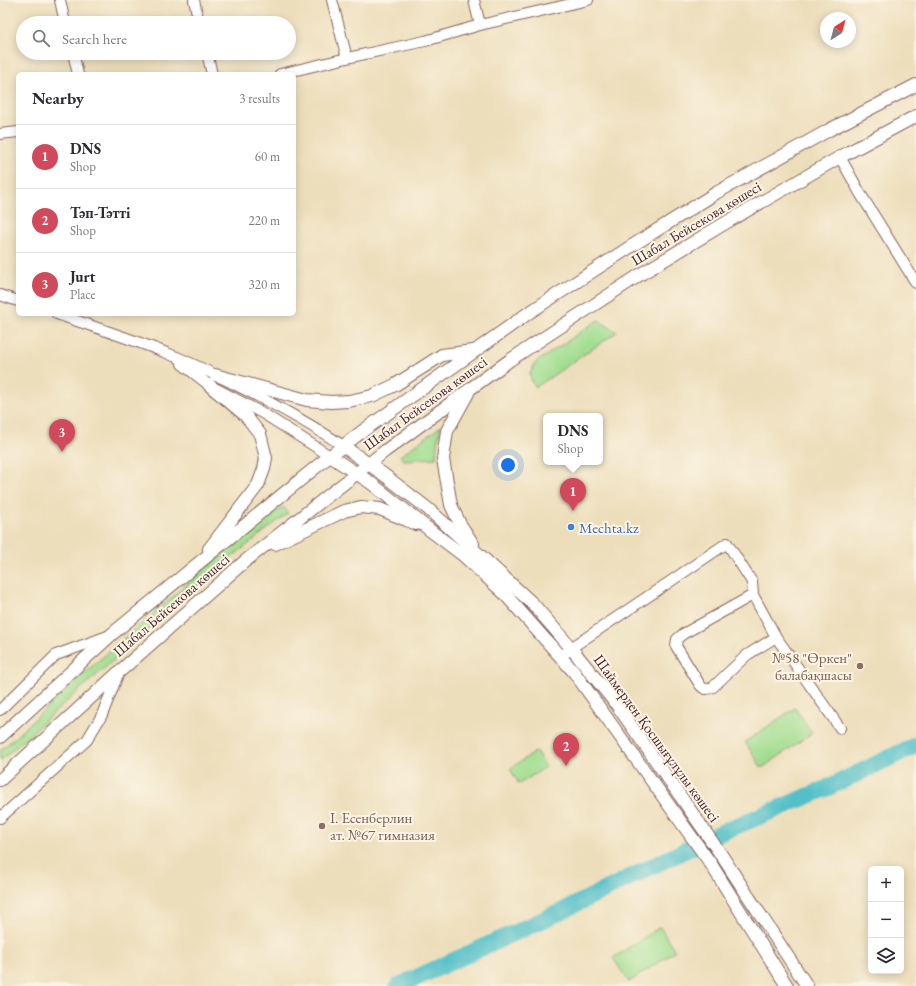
<!DOCTYPE html>
<html lang="en">
<head>
<meta charset="utf-8">
<style>
  body { margin:0; font-family:"EB Garamond",serif; background:#f7f7f7; color:#2b2b33 }
  .controls { position:absolute; right:12px; bottom:12px; display:grid; overflow:hidden; border-radius:6px; box-shadow:0 2px 10px #0003 }
  .controls button { width:36px; height:36px; display:grid; place-items:center; padding:0; border:0; border-bottom:1px solid #e1e1e2; background:#fff; color:#2b2b33; font:20px sans-serif }
  .compass { position:absolute; left:820px; top:12px; width:36px; height:36px; border-radius:50%; background:#fff; box-shadow:0 2px 10px #0003; rotate:36deg }
  .you { position:absolute; left:508px; top:465px; width:14px; height:14px; margin:-10px; border:3px solid #fff; border-radius:50%; background:#1a73e8; box-shadow:0 0 0 6px #1a73e833 }
  .badge { display:grid; place-items:center; width:26px; height:26px; border-radius:50%; background:#d1495b; color:#fff; font-size:13px; font-weight:700 }
  .pin { position:absolute; translate:-50% -33px; filter:drop-shadow(0 1px 2px #0008) }
  .pin::after { content:''; position:absolute; top:21px; width:14px; height:12px; background:inherit; clip-path:polygon(0 0,100% 0,50% 100%) }
  .popup { position:absolute; left:543px; top:413px; width:60px; height:52px; box-sizing:border-box; display:grid; place-content:center; border-radius:6px; background:#fff; filter:drop-shadow(0 1px 3px #0005); font-size:13px; white-space:nowrap; color:#7c7c81 }
  .popup b { font-size:15px; color:#2b2b33 }
  .popup::after { content:''; position:absolute; left:50%; top:100%; margin-left:-8px; border:8px solid transparent; border-top-color:#fff }
  .list { margin:0; padding:0; list-style:none }
  h2 { display:flex; justify-content:space-between; align-items:center; height:52px; margin:0; padding:0 16px; font-size:17px }
  h2 small { font-size:13px; font-weight:400; color:#7c7c81 }
  .list li { display:grid; grid-template-columns:26px 1fr auto; gap:12px; align-items:center; box-sizing:border-box; height:64px; padding:0 16px; border-top:1px solid #e1e1e2 }
  .list b { display:block; font-size:15px; white-space:nowrap }
  .list p { margin:0; font-size:13px; white-space:nowrap; color:#7c7c81 }
  .list em { font-size:13px; font-style:normal; color:#7c7c81 }
  .icon { flex:none; width:22px; height:22px; fill:none; stroke:currentColor; stroke-width:2; stroke-linecap:round; stroke-linejoin:round }
  .map { position:relative; flex:none; width:916px; height:986px; overflow:hidden }
  .search { position:absolute; background:#fff; box-shadow:0 2px 10px #0003; left:16px; top:16px; width:280px; height:44px; display:flex; align-items:center; gap:10px; box-sizing:border-box; padding:0 14px; border-radius:22px; color:#7c7c81; font-size:15px }
  .panel { position:absolute; background:#fff; box-shadow:0 2px 10px #0003; left:16px; top:72px; width:280px; height:244px; border-radius:6px }
  .map>svg:first-child { display:block }
  .green { fill:#a2de91; stroke:#767e5e }
  .lines { fill:none; stroke-linecap:round; stroke-linejoin:round }
  .river { stroke:#52c0c8; stroke-width:17 }
  .minor-casing { stroke:#83625d; stroke-width:12 }
  .major-casing { stroke:#83625d; stroke-width:14 }
  .minor { stroke:#fff; stroke-width:10 }
  .major { stroke:#fff; stroke-width:12 }
  .shop-dot { fill:#3f7fe0; stroke:#fcf5e5; stroke-width:1.5 }
  .education-dot { fill:#8d6e63; stroke:#fcf5e5; stroke-width:1.5 }
  .labels { text-anchor:middle; dominant-baseline:central; stroke-width:4; stroke-linejoin:round; paint-order:stroke }
  .street-label { font-size:15px; fill:#4a1f2b; stroke:#fcf5e5 }
  .shop-label { font-size:15px; fill:#366cbe; stroke:#fcf5e5; text-anchor:start }
  .education-label { font-size:15px; fill:#785e54; stroke:#fcf5e5; text-anchor:end }
</style>
</head>
<body>
<div class="map">
<svg width="916" height="986" viewBox="0 0 916 986">
  <rect width="100%" height="100%" fill="#fcf5e5"/>
  <filter id="ink" filterUnits="userSpaceOnUse"><feTurbulence type="fractalNoise" baseFrequency=".025" numOctaves="2"/><feDisplacementMap in="SourceGraphic" scale="8" xChannelSelector="R" yChannelSelector="G"/><feConvolveMatrix kernelMatrix="1 2 1 2 8 2 1 2 1" color-interpolation-filters="sRGB"/></filter>
  <filter id="wash" filterUnits="userSpaceOnUse"><feTurbulence type="fractalNoise" baseFrequency=".012" numOctaves="4" result="noise"/><feDisplacementMap in="SourceGraphic" scale="16" xChannelSelector="R" yChannelSelector="G"/><feGaussianBlur stdDeviation="0.9" result="paint"/><feColorMatrix in="noise" values="0 0 0 0 0 0 0 0 0 0 0 0 0 0 0 0 0 1.4 0 .05"/><feComposite in="paint" operator="in"/></filter>
  <g filter="url(#wash)">
    <rect width="100%" height="100%" fill="#eddebb"/>
    <path class="green" d="M598,320L617,332L536,387L532,383L530,374L535,363Z
      M441,426L437,443L436,458L403,460L400,456Z
      M283,507L288,513L219,567L66,702L0,761V751L90,668L214,561Z
      M795,708L812,733L762,768L745,742Z
      M536,751L546,767L519,784L510,769Z
      M660,927L675,951L629,982L613,958Z"/>
    <g class="lines">
      <path class="river" d="M398,986L560,912L722,832L827,788L916,745"/>
    </g>
  </g>
  <g filter="url(#ink)">
    <g class="lines">
      <defs>
        <path id="minor" d="M60,0L65,23
          M194,0L199,23
          M332,0L347,58
          M474,0L480,25
          M73,53L78,74
          M207,53L212,74
          M280,74L347,58L425,41L480,25L588,0
          M0,134L18,132
          M840,157L860,193L916,283
          M0,295L18,301
          M57,314C94,327 132,339 169,354C190,362 211,373 232,383C270,402 308,422 343,446
          M182,364L209,385L264,414L330,456
          M753,595L683,634L677,639L676,646L700,685C704,690 707,690 713,687L747,655L776,637
          M561,657L571,648L668,583L727,543L752,582L753,595L776,637L840,728
          M0,710L56,655L108,636
          M0,818L87,740L102,715L119,672"/>
        <path id="major" d="M215,375L307,400L331,402L349,401L372,396L395,385L442,355L473,351
          M209,385L245,415L260,434L266,458L264,469L258,485L209,549
          M468,393L447,431L443,459L451,505L460,524L473,544
          M343,446L383,474L427,508L482,557L533,604L571,648L617,705L722,856L807,986
          M330,456L371,483L431,531L464,556L504,593L574,672L711,864L787,986
          M275,544L344,511L361,507L380,509L416,524
          M0,737L112,634L321,463L360,433L475,351L527,314L630,247L716,193L829,130L916,85
          M0,780L119,672L244,562L385,451L470,389L510,360L641,274L727,222L840,157L916,116"/>
      </defs>
      <use href="#minor" class="minor-casing"/>
      <use href="#major" class="major-casing"/>
      <use href="#minor" class="minor"/>
      <use href="#major" class="major"/>
    </g>
  </g>
  <circle class="shop-dot" cx="571" cy="527" r="4"/>
  <g class="education-dot">
    <circle cx="860" cy="666" r="4"/>
    <circle cx="322" cy="826" r="4"/>
  </g>
  <g class="labels">
    <g class="street-label">
      <text transform="translate(696 223) rotate(-31)">Шабал Бейсекова көшесі</text>
      <text transform="translate(425 403) rotate(-36)">Шабал Бейсекова көшесі</text>
      <text transform="translate(171 605) rotate(-41)">Шабал Бейсекова көшесі</text>
      <text transform="translate(657 738) rotate(54)">Шаймерден Қосшығұлұлы көшесі</text>
    </g>
    <g class="shop-label">
      <text x="579" y="527">Mechta.kz</text>
    </g>
    <g class="education-label">
      <text x="852" y="657">№58 "Өркен"<tspan x="852" dy="17">балабақшасы</tspan></text>
      <text x="330" y="817" text-anchor="start">І. Есенберлин<tspan x="330" dy="17">ат. №67 гимназия</tspan></text>
    </g>
  </g>
</svg>
<div class="controls">
<button>+</button>
<button>−</button>
<button><svg class="icon" aria-label="layers" viewBox="0 0 24 24"><path d="M12 4l9 5-9 5-9-5zM3 14l9 5 9-5"/></svg></button>
</div>
<svg class="compass" viewBox="-18 -18 36 36"><path d="M0-13l5 13h-10z" fill="#e53935"/><path d="M0 13l5-13h-10z" fill="#7c7c81"/></svg>
<div class="you"></div>
<div class="pin badge" style="left:573px;top:511px">1</div>
<div class="popup"><b>DNS</b>Shop</div>
<div class="pin badge" style="left:566px;top:766px">2</div>
<div class="pin badge" style="left:62px;top:452px">3</div>
<div class="search"><svg class="icon" aria-label="search" viewBox="0 0 24 24"><circle cx="10" cy="10" r="6"/><path d="M15 15l6 6"/></svg>Search here</div>
<section class="panel">
<h2>Nearby<small>3 results</small></h2>
<ul class="list">
<li><span class="badge">1</span><div><b>DNS</b><p>Shop</p></div><em>60 m</em></li>
<li><span class="badge">2</span><div><b>Тәп-Тәтті</b><p>Shop</p></div><em>220 m</em></li>
<li><span class="badge">3</span><div><b>Jurt</b><p>Place</p></div><em>320 m</em></li>
</ul>
</section>
</div>
</body>
</html>
